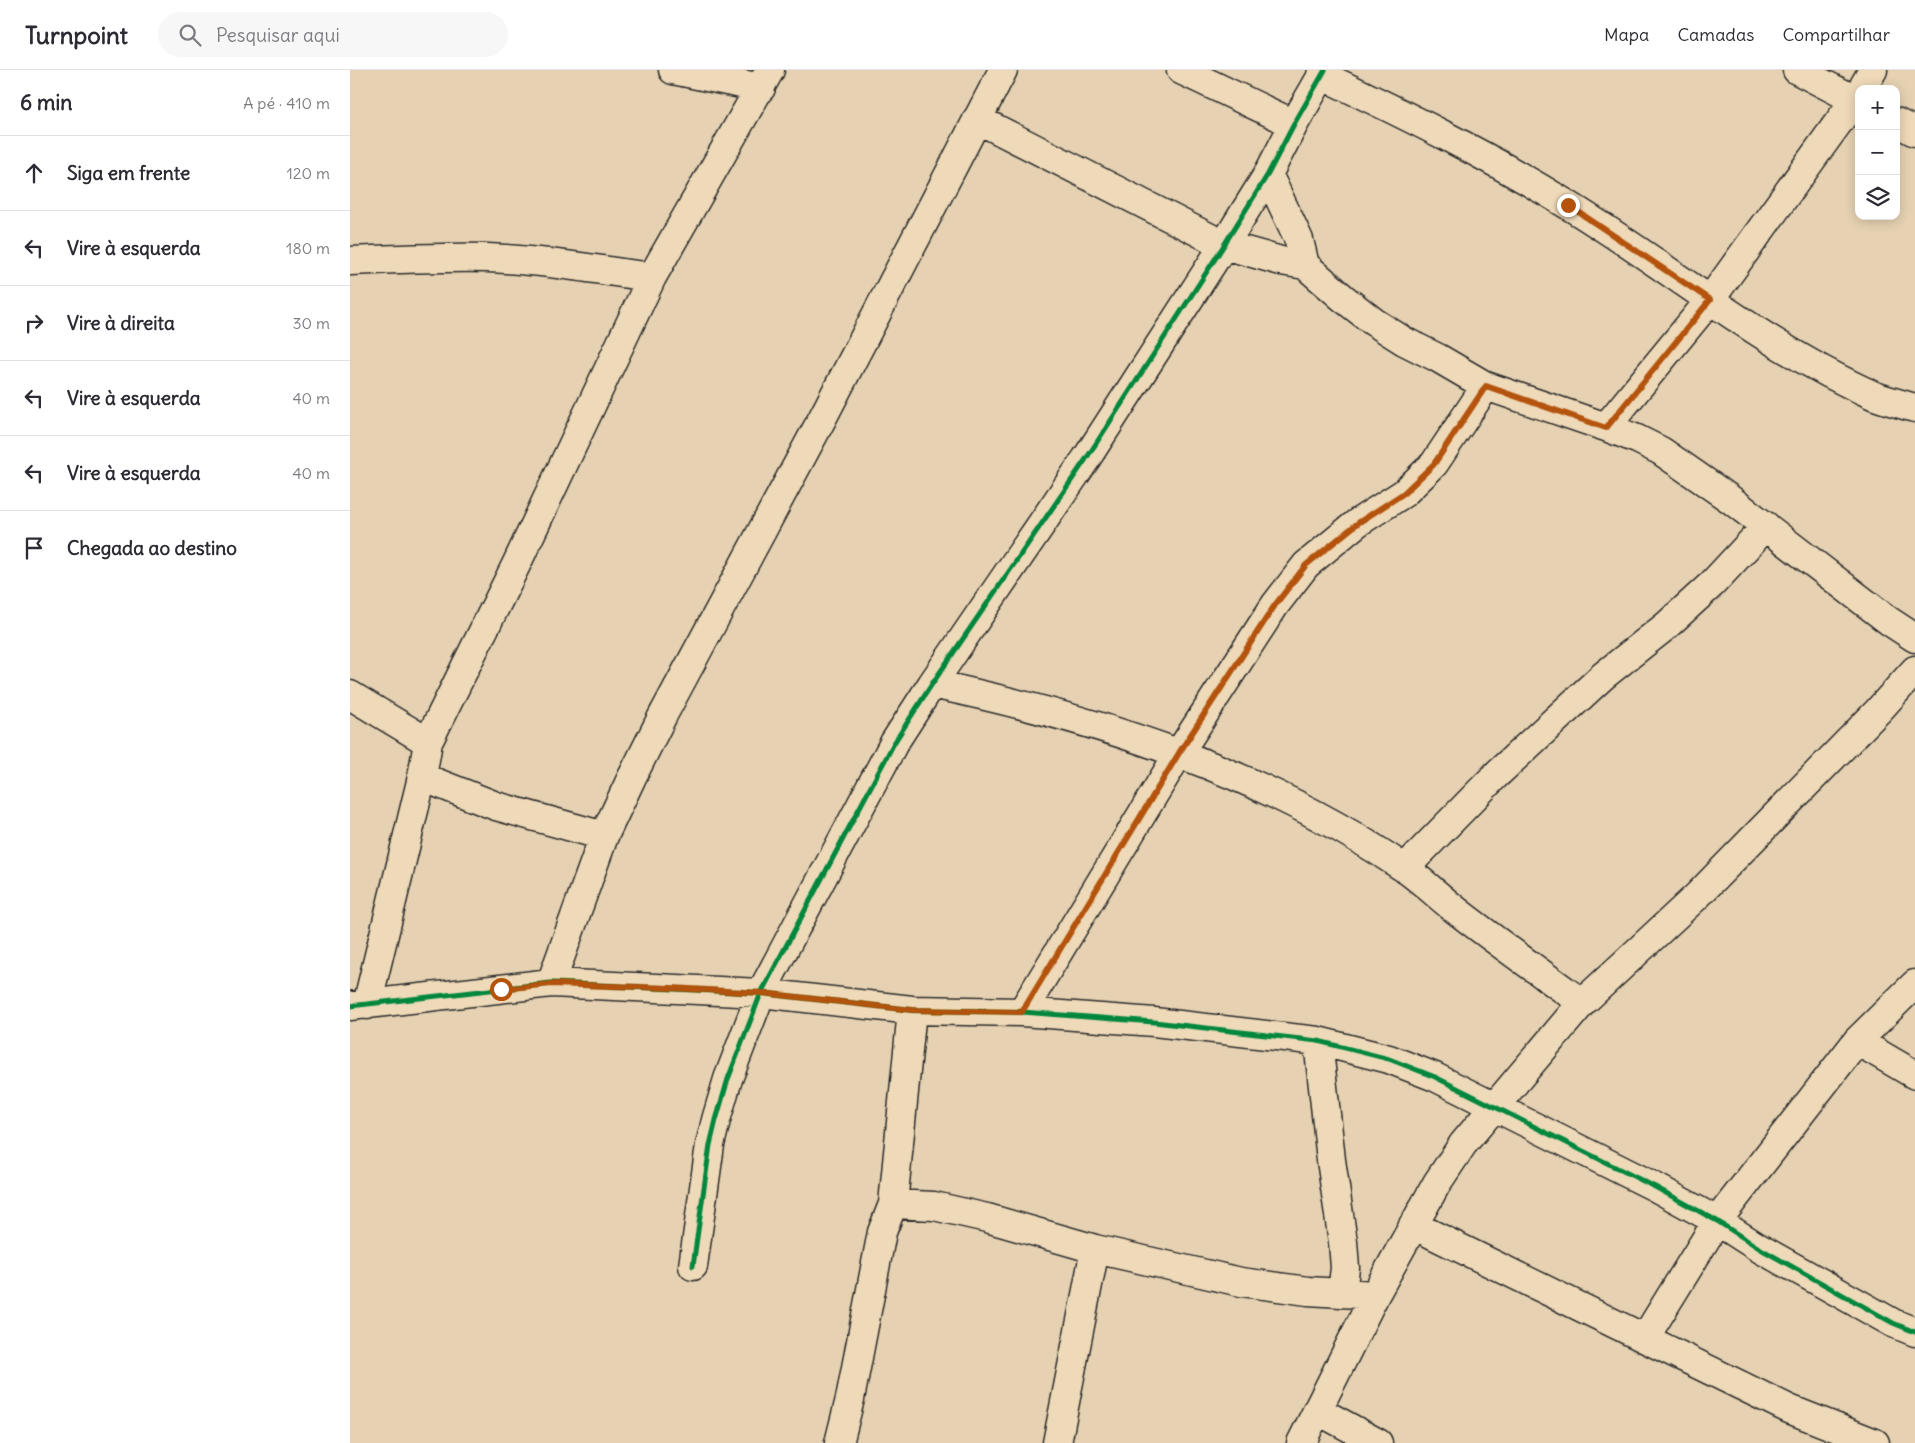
<!DOCTYPE html>
<html lang="pt">
<head>
<meta charset="utf-8">
<style>
  body { margin:0; font-family:Delius,sans-serif; background:#f7f7f7; color:#2b2b33 }
  .controls { position:absolute; right:15px; top:15px; display:grid; overflow:hidden; border-radius:10px; box-shadow:0 2px 12px #0003 }
  .controls button { width:45px; height:45px; display:grid; place-items:center; padding:0; border:0; border-bottom:1px solid #e1e1e2; background:#fff; color:#2b2b33; font:25px sans-serif }
  .stop { position:absolute; width:15px; height:15px; margin:-11px; border:4px solid #b45309; border-radius:50%; background:#fff }
  .stop.end { background:#b45309; border-color:#fff; box-shadow:0 1px 5px #0008 }
  .list { margin:0; padding:0; list-style:none }
  h2 { display:flex; justify-content:space-between; align-items:center; height:65px; margin:0; padding:0 20px; font-size:21px }
  h2 small { font-size:16px; font-weight:400; color:#7c7c81 }
  .list li { display:grid; grid-template-columns:32px 1fr auto; gap:15px; align-items:center; box-sizing:border-box; height:75px; padding:0 20px; border-top:1px solid #e1e1e2 }
  .list b { display:block; font-size:19px; white-space:nowrap }
  .list em { font-size:16px; font-style:normal; color:#7c7c81 }
  .icon { flex:none; width:28px; height:28px; fill:none; stroke:currentColor; stroke-width:2; stroke-linecap:round; stroke-linejoin:round }
  .map { position:relative; flex:none; width:1565px; height:1373px; overflow:hidden }
  header { display:flex; align-items:center; gap:30px; box-sizing:border-box; height:70px; padding:0 25px; background:#fff; border-bottom:1px solid #e1e1e2 }
  header strong { font-size:24px }
  nav { display:flex; gap:28px; margin-inline-start:auto; font-size:18px }
  .search { width:350px; height:45px; background:#f7f7f7; display:flex; align-items:center; gap:12px; box-sizing:border-box; padding:0 18px; border-radius:28px; color:#7c7c81; font-size:19px }
  main { display:flex }
  aside { flex:1; background:#fff }
  .map>svg:first-child { display:block }
  .lines { fill:none; stroke-linecap:round; stroke-linejoin:round }
  .minor-casing { stroke:#2b2b2b; stroke-width:31 }
  .minor { stroke:#eed9b8; stroke-width:28 }
  .cycleway-casing { stroke:#eed9b8; stroke-width:8 }
  .cycleway { stroke:#00873e; stroke-width:5 }
  .route { stroke:#b45309; stroke-width:6 }
</style>
</head>
<body>
<header>
<strong>Turnpoint</strong>
<div class="search"><svg class="icon" aria-label="search" viewBox="0 0 24 24"><circle cx="10" cy="10" r="6"/><path d="M15 15l6 6"/></svg>Pesquisar aqui</div>
<nav><a>Mapa</a><a>Camadas</a><a>Compartilhar</a></nav>
</header>
<main>
<aside>
<h2>6 min<small>A pé · 410 m</small></h2>
<ul class="list">
<li><svg class="icon" aria-label="ahead" viewBox="0 0 24 24"><path d="M12 20V5M6 11l6-6 6 6"/></svg><div><b>Siga em frente</b></div><em>120 m</em></li>
<li><svg class="icon" aria-label="left" viewBox="0 0 24 24"><path d="M17 20v-9H6M10 6l-5 5 5 5"/></svg><div><b>Vire à esquerda</b></div><em>180 m</em></li>
<li><svg class="icon" aria-label="right" viewBox="0 0 24 24"><path d="M7 20v-9h11M14 6l5 5-5 5"/></svg><div><b>Vire à direita</b></div><em>30 m</em></li>
<li><svg class="icon" aria-label="left" viewBox="0 0 24 24"><path d="M17 20v-9H6M10 6l-5 5 5 5"/></svg><div><b>Vire à esquerda</b></div><em>40 m</em></li>
<li><svg class="icon" aria-label="left" viewBox="0 0 24 24"><path d="M17 20v-9H6M10 6l-5 5 5 5"/></svg><div><b>Vire à esquerda</b></div><em>40 m</em></li>
<li><svg class="icon" aria-label="arrive" viewBox="0 0 24 24"><path d="M6 21V4h12l-3 4 3 4H6"/></svg><div><b>Chegada ao destino</b></div></li>
</ul>
</aside>
<div class="map">
<svg width="1565" height="1373" viewBox="0 0 1565 1373">
  <rect width="100%" height="100%" fill="#e6d2b2"/>
  <filter id="ink" filterUnits="userSpaceOnUse"><feTurbulence type="fractalNoise" baseFrequency=".02" numOctaves="2"/><feDisplacementMap in="SourceGraphic" scale="10" xChannelSelector="R" yChannelSelector="G"/><feConvolveMatrix kernelMatrix="1 2 1 2 8 2 1 2 1" color-interpolation-filters="sRGB"/></filter>
  <g filter="url(#ink)">
    <g class="lines">
      <defs>
        <path id="minor" d="M323,0L411,18
          M831,0L944,54
          M1447,0L1509,32
          M971,5C1056,45 1139,86 1218,135C1321,198 1414,277 1525,326C1538,331 1552,334 1565,338
          M1512,19L1523,0
          M627,49L874,175L931,191L955,195
          M1546,52L1565,62
          M918,104L949,170L955,195L993,228L1024,252L1054,271L1088,288L1136,316L1256,357L1287,369L1311,381L1380,429L1539,551L1565,568
          M0,191C46,189 92,187 138,188C193,190 248,200 302,207
          M1256,357L1360,230L1509,24
          M582,614C748,649 914,702 1054,798C1073,811 1089,827 1107,841C1148,873 1190,902 1232,933
          M0,625L78,672
          M72,707L146,736L254,766
          M1055,798L1146,705L1253,606L1316,556L1362,514L1416,456
          M201,913L254,766L281,709L313,645L472,349L653,0
          M17,935L72,707L78,672L166,495L302,207L420,0
          M0,936L201,913L411,923L562,940L672,942L804,952L968,971L1039,989L1085,1007L1305,1117L1367,1151L1409,1178L1543,1253L1565,1262
          M672,942L829,683L925,535L956,495L1007,453L1054,423L1084,394L1136,316
          M968,971L981,1090L993,1172L995,1198L992,1223
          M1507,971L1565,1005
          M543,1134L584,1136L637,1148L745,1179L891,1212L958,1221L1025,1225
          M1063,1155L1439,1339L1525,1373
          M343,1196L360,1075L366,1050L378,1009L411,923L544,673L582,614L736,389L874,175L918,104L944,54L975,0
          M1295,1268L1367,1151L1507,971L1565,914
          M967,1340L1028,1373
          M489,1373L500,1329L532,1162L543,1134L562,940
          M707,1373L745,1179
          M951,1373L1025,1225L1087,1113L1113,1074L1232,933L1347,826L1528,641L1565,600"/>
      </defs>
      <use href="#minor" class="minor-casing"/>
      <use href="#minor" class="minor"/>
      <defs>
        <path id="cycleway" d="M0,936L201,913L411,923L562,940L672,942L804,952L968,971L1039,989L1085,1007L1305,1117L1367,1151L1409,1178L1543,1253L1565,1262
          M343,1196L360,1075L366,1050L378,1009L411,923L544,673L582,614L736,389L874,175L918,104L944,54L975,0"/>
      </defs>
      <use href="#cycleway" class="cycleway-casing"/>
      <use href="#cycleway" class="cycleway"/>
    </g>
  </g>
  <g class="lines" filter="url(#ink)">
    <path class="route" d="M151,919L201,914L320,918L412,923L562,940L672,942L829,683L925,535L956,495L1008,453L1054,423L1084,394L1136,316L1256,358L1360,230L1218,135"/>
  </g>
</svg>
<div class="controls">
<button>+</button>
<button>−</button>
<button><svg class="icon" aria-label="layers" viewBox="0 0 24 24"><path d="M12 4l9 5-9 5-9-5zM3 14l9 5 9-5"/></svg></button>
</div>
<div class="stop" style="left:151px;top:919px"></div>
<div class="stop end" style="left:1218px;top:135px"></div>
</div>
</main>
</body>
</html>
